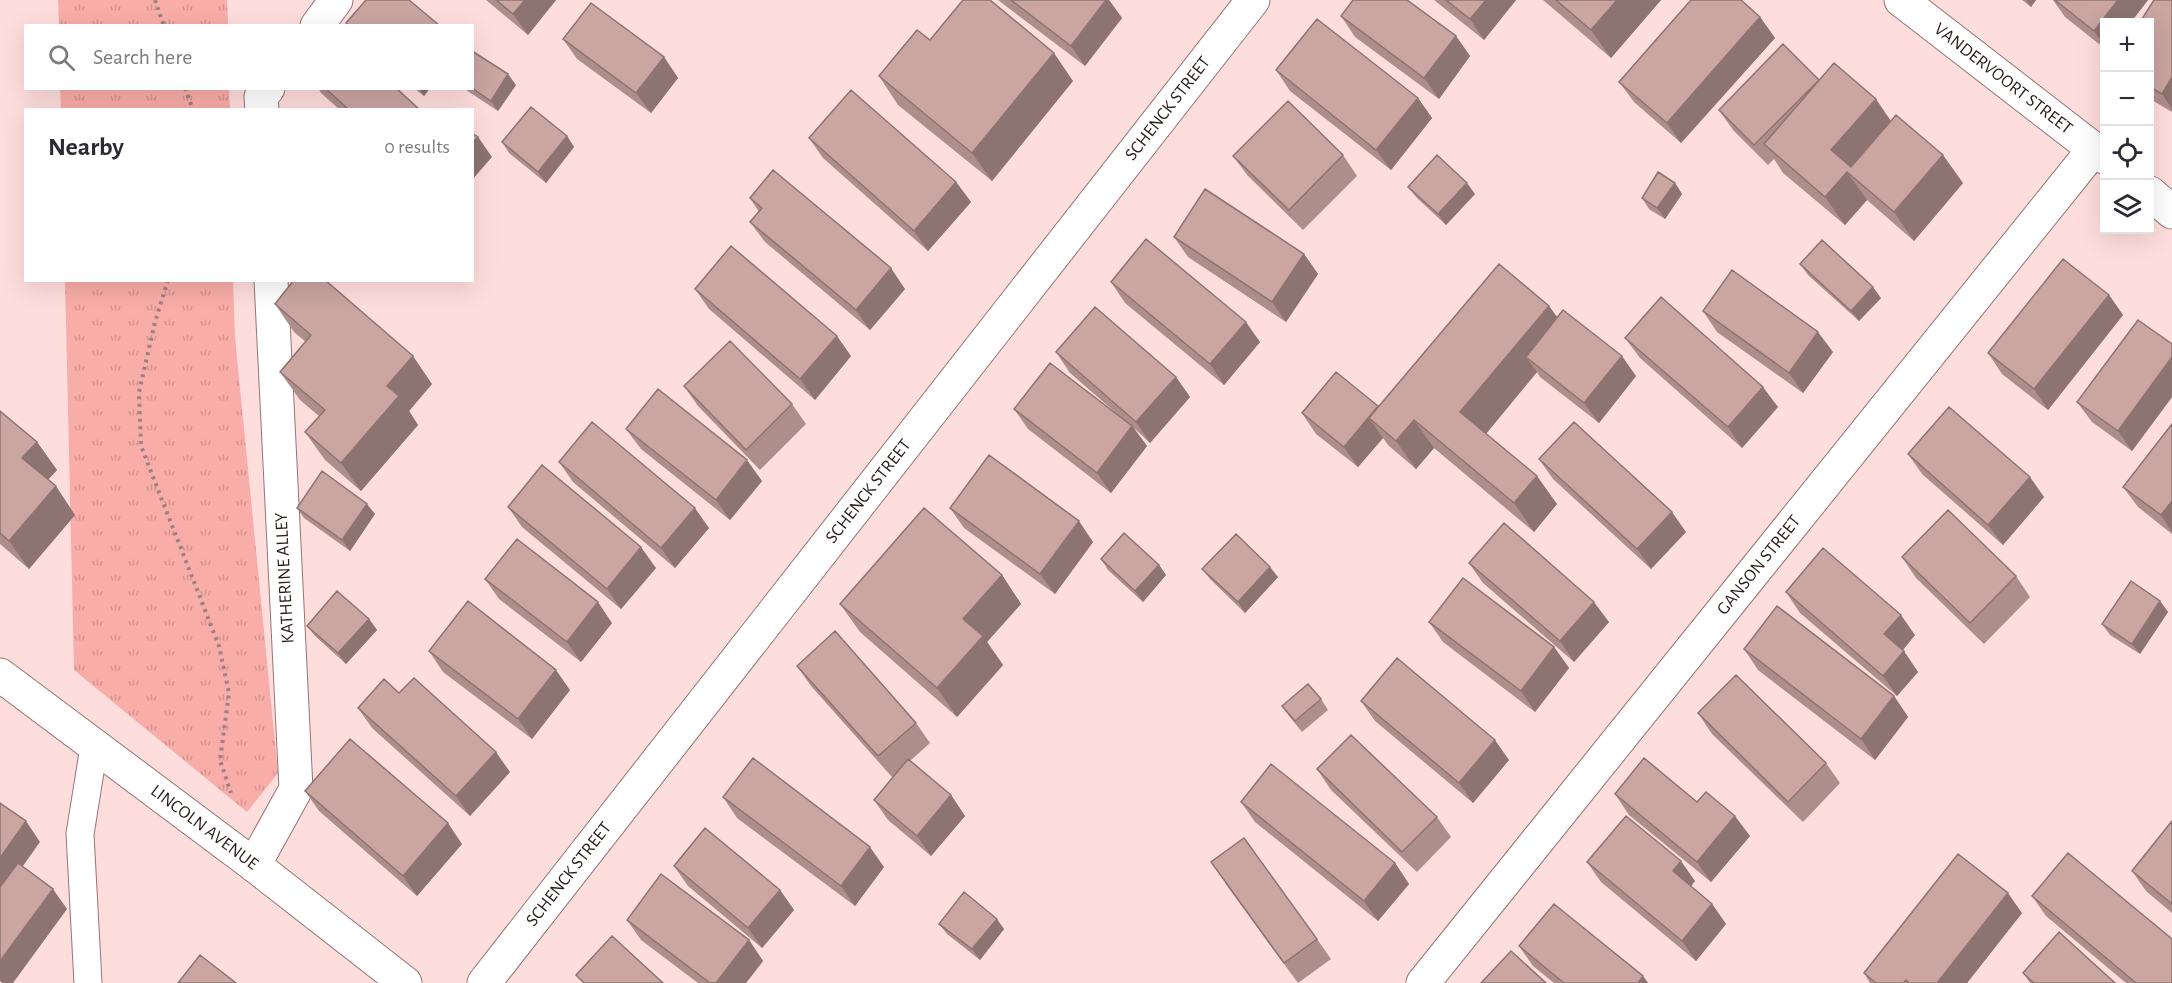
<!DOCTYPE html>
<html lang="en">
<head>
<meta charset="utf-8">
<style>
  body { margin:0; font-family:"Alegreya Sans",sans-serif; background:#f7f7f7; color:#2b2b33 }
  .controls { position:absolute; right:18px; top:18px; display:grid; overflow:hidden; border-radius:0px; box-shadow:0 6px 24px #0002 }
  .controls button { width:54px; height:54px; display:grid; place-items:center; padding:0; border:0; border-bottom:2px solid #e1e1e2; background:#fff; color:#2b2b33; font:30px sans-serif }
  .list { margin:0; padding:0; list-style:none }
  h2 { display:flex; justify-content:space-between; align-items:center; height:78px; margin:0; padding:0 24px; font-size:26px }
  h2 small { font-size:20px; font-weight:400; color:#7c7c81 }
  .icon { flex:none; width:33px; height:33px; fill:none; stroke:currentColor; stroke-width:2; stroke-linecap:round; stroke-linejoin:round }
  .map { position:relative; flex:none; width:2172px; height:983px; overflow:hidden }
  .search { position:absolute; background:#fff; box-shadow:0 6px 24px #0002; left:24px; top:24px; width:450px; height:66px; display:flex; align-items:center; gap:15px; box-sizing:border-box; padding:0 21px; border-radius:0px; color:#7c7c81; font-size:22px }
  .panel { position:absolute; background:#fff; box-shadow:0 6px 24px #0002; left:24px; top:108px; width:450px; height:174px; border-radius:0px }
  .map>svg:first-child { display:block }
  .park { fill:url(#park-tufts) }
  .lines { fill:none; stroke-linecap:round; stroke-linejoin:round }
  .lane-casing { stroke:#967471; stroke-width:29 }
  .street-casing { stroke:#967471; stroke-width:35 }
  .path { stroke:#9a8382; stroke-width:4; stroke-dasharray:3 4.5; stroke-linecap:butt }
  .lane { stroke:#fff; stroke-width:27 }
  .street { stroke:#fff; stroke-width:33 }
  .wall { fill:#ae8e8b }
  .shaded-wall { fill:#8d7471 }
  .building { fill:#caa5a2; stroke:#8d7471; stroke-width:1.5 }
  .labels { text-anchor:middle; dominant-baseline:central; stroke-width:5; stroke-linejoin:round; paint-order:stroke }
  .street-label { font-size:18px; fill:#2a1d1c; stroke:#fff }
</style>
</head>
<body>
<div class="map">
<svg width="2172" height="983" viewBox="0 0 2172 983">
  <defs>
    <pattern id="park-tufts" width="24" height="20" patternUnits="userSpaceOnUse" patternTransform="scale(1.5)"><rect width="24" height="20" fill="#f9ada8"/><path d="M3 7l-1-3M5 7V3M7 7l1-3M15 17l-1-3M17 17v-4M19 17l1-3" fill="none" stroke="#d69490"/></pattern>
  </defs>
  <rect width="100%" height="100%" fill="#fededc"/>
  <path class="park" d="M58,0H227L228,25H59Z
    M60,89H229L230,109H61Z
    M65,281H233L235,337L278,773L247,812L74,670Z"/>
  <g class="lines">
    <defs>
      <path id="lane" d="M88,983L80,834L94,747"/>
      <g id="street">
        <path id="s1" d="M1901,0L2104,157"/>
        <path d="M317,26L336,0"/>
        <path d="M262,110L261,97L268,88"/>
        <path d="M2150,193L2172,212"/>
        <path id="s2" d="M0,675L254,865L405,983"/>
        <path d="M254,865L296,789L271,280"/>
        <path id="s3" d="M484,983L1253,0"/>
        <path id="s4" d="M1423,983L2094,149"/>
      </g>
    </defs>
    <use href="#lane" class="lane-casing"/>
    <use href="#street" class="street-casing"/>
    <path class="path" d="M155,0L164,26
      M185,88L193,110
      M168,280L155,322L139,392L141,446L219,646L229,693L220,760L231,793"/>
    <use href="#lane" class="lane"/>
    <use href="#street" class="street"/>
  </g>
  <path class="wall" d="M486,0H556L528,35Z
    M998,0H1109L1122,18L1085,66Z
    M1434,0H1516L1484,40Z
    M1543,0H1661L1611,58Z
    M2022,0H2036L2031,7Z
    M2053,0H2148L2131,22H2104V48L2065,17Z
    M2172,0V112L2150,99V22Z
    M1341,16L1456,36L1470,56L1439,99L1355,37Z
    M1760,17L1775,38L1681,143L1634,102L1619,82Z
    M563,39L664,57L678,78L651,113L577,59Z
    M930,40L1073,81L992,181L898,105L879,76Z
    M1276,70L1418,98L1432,118L1391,170L1290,91Z
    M1819,80L1963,183L1914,241L1867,200L1845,225L1783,173L1774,159L1768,165L1733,130L1719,110Z
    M516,85L498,111L463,88H472Z
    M318,88H396L420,110H340L321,93Z
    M414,88H430L424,96Z
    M567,136L574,147L546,183L509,153L502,142Z
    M809,138L956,182L971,202L928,251L823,158Z
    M1343,155L1357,176L1303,230L1248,176L1233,156Z
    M1675,183L1682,194L1665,219L1649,209L1642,198Z
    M1408,187L1475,194L1446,225L1416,197Z
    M750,198L905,289L870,330L765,242L750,222L759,212Z
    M1174,237L1304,254L1318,274L1286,322L1188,257Z
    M1800,264L1881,298L1859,321L1808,275Z
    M1111,282L1260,342L1224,385L1125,303Z
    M695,289L851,356L815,400L709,309Z
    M2109,295L2123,315L2048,410L2002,374L1988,353Z
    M275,304L432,384L409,411L418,425L361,491L325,460L305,432L319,416L300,400L280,372L306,342L294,332Z
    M1549,306L1557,317L1636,376L1599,423L1540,377L1537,372L1486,434L1557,504L1534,532L1434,448L1416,469L1389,446L1383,438L1358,467L1316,434L1302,413L1378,407Z
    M1703,311L1833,352L1803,393L1717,332Z
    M1625,338L1778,407L1742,448L1640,358Z
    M2172,344V397L2132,451L2092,422L2077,402Z
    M1056,352L1176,377L1190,397L1150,443L1134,428L1147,446L1111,493L1028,429L1014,409L1123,419L1070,373Z
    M684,386L792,404L806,424L760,470L698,406Z
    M0,411L37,442L57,470L48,480L75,515L29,569L0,544Z
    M2172,424V534L2138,507L2123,487Z
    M626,429L762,481L730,520L641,449Z
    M1908,454L2044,497L2003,545L1922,474Z
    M1539,459L1686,532L1651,569L1553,479Z
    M559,462L709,528L675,568L573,482Z
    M508,507L656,568L621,609L522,527Z
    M297,508L375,514L350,551L304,518Z
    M950,508L1093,542L1055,594L964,528Z
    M1902,557L2016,576L2030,597L1984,644L1916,578Z
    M1101,559L1159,565L1166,575L1143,602L1108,570Z
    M1469,563L1609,622L1574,662L1483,583Z
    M1202,569L1278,577L1245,613L1210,579Z
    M1002,575L1021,604L987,642L1003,665L957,717L860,632L840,604Z
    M485,579L612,623L581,662L499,599Z
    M1786,592L1915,635L1902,650L1918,672L1897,696L1800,613Z
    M2160,601L2168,612L2140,654L2110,635L2102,624Z
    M369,619L377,630L346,664L315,636L307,626Z
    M1429,622L1554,647L1569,668L1535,712L1443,642Z
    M1744,649L1894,696L1908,717L1875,760L1758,670Z
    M429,651L570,690L532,739L443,672Z
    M797,666L916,723L930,743L910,761L951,795L965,816L931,856L888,820L874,800L897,772L892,777L811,686Z
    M399,693L510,772L470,816L372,728L358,708Z
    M1321,699L1328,710L1302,732L1289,716L1282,706Z
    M1361,701L1509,760L1473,803L1375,721Z
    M1698,713L1826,763L1840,783L1803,822L1712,734Z
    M1317,769L1437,817L1451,837L1417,872L1331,790Z
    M305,791L462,844L417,896L319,811Z
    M1615,794L1697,802L1750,836L1711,882L1629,815Z
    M723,797L884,867L855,906L737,818Z
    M1241,802L1395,863L1409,884L1378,921L1255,822Z
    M2172,821V913L2146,891L2132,871Z
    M1587,862L1695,881L1691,886L1712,904L1726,924L1696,961L1601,882Z
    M674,866L780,890L794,910L762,948L688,886Z
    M1225,883L1317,939L1331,959L1298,983Z
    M2032,896L2172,983H2126L2046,916Z
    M2022,913L1967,983H1870L1864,973Z
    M627,920L749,940L763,961L746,983H698L641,940Z
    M939,924L1004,929L980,960L947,934Z
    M1519,946L1643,976L1648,983H1554L1533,966Z
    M2023,973L2115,983H2030Z"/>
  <path class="shaded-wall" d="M525,0H556L528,35L513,14Z
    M1106,0H1109L1122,18L1085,66L1071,46Z
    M1486,0H1516L1484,40L1470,19Z
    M1617,0H1661L1611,58L1591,30Z
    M2026,0H2036L2031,7Z
    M2118,0H2148L2131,22H2104V45L2094,31Z
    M1760,17L1775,38L1681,143L1667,123Z
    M1456,36L1470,56L1439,99L1424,78Z
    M1054,53L1073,81L992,181L972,153Z
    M664,57L678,78L651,113L636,93Z
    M508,74L516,85L498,111L491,101Z
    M2172,77V109L2162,94Z
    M418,88H430L424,96Z
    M1418,98L1432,118L1391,170L1376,150Z
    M1876,99L1895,127L1847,172L1867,200L1845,225L1825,197L1831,150Z
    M567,136L574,147L546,183L538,172Z
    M478,137L492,157L472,180V143Z
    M1943,155L1963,183L1914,241L1894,212Z
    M956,182L971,202L928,251L914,231Z
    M1467,183L1475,194L1446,225L1438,214Z
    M1675,183L1682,194L1665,219L1657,208Z
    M1304,254L1318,274L1286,322L1272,302Z
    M891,268L905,289L870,330L856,310Z
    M1873,287L1881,298L1859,321L1851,311Z
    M2109,295L2123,315L2048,410L2034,389Z
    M1549,306L1569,334L1526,357L1537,372L1480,441L1460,412Z
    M1246,322L1260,342L1224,385L1210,364Z
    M1818,332L1833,352L1803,393L1789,373Z
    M837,336L851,356L815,400L800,379Z
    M413,356L432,384L409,411L418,425L361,491L341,463L387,386Z
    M1622,356L1636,376L1599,423L1584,403Z
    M2172,357V397L2132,451L2118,431Z
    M1176,377L1190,397L1150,443L1136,422Z
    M1763,387L1778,407L1742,448L1728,427Z
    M1378,406L1392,426L1369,418L1383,438L1358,467L1344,447Z
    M1414,420L1434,448L1416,469L1396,441Z
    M1132,426L1147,446L1111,493L1097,473Z
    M37,442L57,470L42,486L22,458Z
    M747,460L762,481L730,520L716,500Z
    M1537,476L1557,504L1534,532L1514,503Z
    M2030,477L2044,497L2003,545L1988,525Z
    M56,486L75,515L29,569L9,541Z
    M2172,501V532L2161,515Z
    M367,504L375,514L350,551L342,540Z
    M695,508L709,528L675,568L661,548Z
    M1672,512L1686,532L1651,569L1637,549Z
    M1079,521L1093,542L1055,594L1040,574Z
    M641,547L656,568L621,609L607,589Z
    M1159,565L1166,575L1143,602L1135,591Z
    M1270,567L1278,577L1245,613L1238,602Z
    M1002,575L1021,604L987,642L1003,665L957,717L937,688L963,619Z
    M2160,601L2168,612L2140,654L2132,644Z
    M598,602L612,623L581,662L567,642Z
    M1594,602L1609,622L1574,662L1560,641Z
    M1901,615L1915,635L1899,655L1884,634Z
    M369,619L377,630L346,664L338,653Z
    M1554,647L1569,668L1535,712L1521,691Z
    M1904,651L1918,672L1897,696L1883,676Z
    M556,670L570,690L532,739L518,719Z
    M1894,696L1908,717L1875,760L1861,739Z
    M1495,740L1509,760L1473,803L1459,783Z
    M496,752L510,772L470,816L456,796Z
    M951,795L965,816L931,856L917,836Z
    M1735,816L1750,836L1711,882L1697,862Z
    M26,821L40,842L0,898V858Z
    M448,823L462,844L417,896L403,876Z
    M870,847L884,867L855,906L841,886Z
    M1681,861L1695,881L1687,891L1673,871Z
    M1395,863L1409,884L1378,921L1364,901Z
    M53,889L67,909L13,983H2L0,981V961Z
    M780,890L794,910L762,948L748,928Z
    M2008,893L2022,913L1967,983H1937Z
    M1712,904L1726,924L1696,961L1682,941Z
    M997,919L1004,929L980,960L972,949Z
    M749,940L763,961L746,983H716Z
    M1643,976L1648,983H1638Z"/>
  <path class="building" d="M366,0H409L440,26H349L346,23Z
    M496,0H525L513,14Z
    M963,0H990L1054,53L972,153L879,76L917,30L930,40Z
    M1011,0H1106L1071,46Z
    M1353,0H1407L1456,36L1424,78L1341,16Z
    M1446,0H1486L1470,19Z
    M1556,0H1617L1591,30Z
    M1691,0H1741L1760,17L1667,123L1619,82Z
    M2055,0H2118L2094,31Z
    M2154,0H2172V77L2162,94L2150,87V22H2140Z
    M591,3L664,57L636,93L563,39Z
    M1317,19L1418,98L1376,150L1276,70Z
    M1783,44L1819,80L1754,145L1719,110Z
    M472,51L508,74L491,101L472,88Z
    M1834,63L1876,99L1831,150L1851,167L1896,115L1943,155L1894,212L1847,172L1825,197L1764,144Z
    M325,88H396L420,110H349Z
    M851,90L956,182L914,231L809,138Z
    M1288,101L1343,155L1289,210L1233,156Z
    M531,107L567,136L538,172L502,142Z
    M472,133L478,137L472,143Z
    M1437,155L1467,183L1438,214L1408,187Z
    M773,170L891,268L856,310L750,222L762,208L750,198Z
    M1658,172L1675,183L1657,208L1642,198Z
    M1205,189L1304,254L1272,302L1174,237Z
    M1146,239L1246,322L1210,364L1111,282Z
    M1822,240L1873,287L1851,311L1800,264Z
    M731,246L837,336L800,379L695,289Z
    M2063,259L2109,295L2034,389L1988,353Z
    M1499,264L1549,306L1460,412L1537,476L1514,503L1414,420L1396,441L1369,418Z
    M1732,270L1818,332L1789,373L1703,311Z
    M294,280H325L413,356L387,386L399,396L341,463L305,432L325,410L280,372L311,335L275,304Z
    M1661,297L1763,387L1728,427L1625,338Z
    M1095,307L1176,377L1136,422L1056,352Z
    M1563,310L1622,356L1584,403L1526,357Z
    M2138,320L2172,344V357L2118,431L2077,402Z
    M730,341L792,404L746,450L684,386Z
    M1050,363L1132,426L1097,473L1014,409Z
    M1336,372L1378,406L1344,447L1302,413Z
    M658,389L747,460L716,500L626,429Z
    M1949,407L2030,477L1988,525L1908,454Z
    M0,411L37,442L22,458L56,486L9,541L0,533Z
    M592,422L695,508L661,548L559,462Z
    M1574,422L1672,512L1637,549L1539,459Z
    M2172,424V501L2161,515L2123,487Z
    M989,455L1079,521L1040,574L950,508Z
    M542,465L641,547L607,589L508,507Z
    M322,471L367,504L342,540L297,508Z
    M924,508L1002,575L963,619L983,636L937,688L840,604Z
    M1948,510L2016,576L1970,623L1902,557Z
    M1504,523L1594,602L1560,641L1469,563Z
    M1124,533L1159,565L1135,591L1101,559Z
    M1236,534L1270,567L1238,602L1202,569Z
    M517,539L598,602L567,642L485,579Z
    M1823,548L1901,615L1884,634L1904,651L1883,676L1786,592Z
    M1463,578L1554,647L1521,691L1429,622Z
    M2131,581L2160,601L2132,644L2102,624Z
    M337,591L369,619L338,653L307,626Z
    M468,601L556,670L518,719L429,651Z
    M1777,606L1894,696L1861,739L1744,649Z
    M835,631L916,723L878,756L797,666Z
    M1397,658L1495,740L1459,783L1361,701Z
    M1736,675L1826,763L1788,802L1698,713Z
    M414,678L496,752L456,796L358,708L384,679L399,693Z
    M1308,684L1321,699L1295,721L1282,706Z
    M1351,735L1437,817L1402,852L1317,769Z
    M350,739L448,823L403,876L305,791Z
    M753,758L870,847L841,886L723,797Z
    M1644,758L1697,802L1706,792L1735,816L1697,862L1615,794Z
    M908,759L951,795L917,836L874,800Z
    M1271,764L1395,863L1364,901L1241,802Z
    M0,803L26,821L0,858Z
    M1626,816L1681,861L1673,871L1712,904L1682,941L1587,862Z
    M2172,821V904L2132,871Z
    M705,828L780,890L748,928L674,866Z
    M1244,838L1317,939L1284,963L1211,862Z
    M2068,853L2172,939V983H2136L2032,896Z
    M1958,854L2008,893L1937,983H1909L1906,980L1904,983H1876L1864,973Z
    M18,863L53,889L0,961V887Z
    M661,874L749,940L716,983H710L627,920Z
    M964,892L997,919L972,949L939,924Z
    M1554,904L1643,976L1638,983H1564L1519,946Z
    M2059,932L2115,983H2034L2023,973Z
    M612,936L663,983H584L576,975Z
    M1511,951L1546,983H1481Z
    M200,955L236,983H178Z"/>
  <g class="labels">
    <g class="street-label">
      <text stroke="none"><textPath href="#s1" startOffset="129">VANDERVOORT STREET</textPath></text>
      <text stroke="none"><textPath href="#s3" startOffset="1110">SCHENCK STREET</textPath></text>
      <text stroke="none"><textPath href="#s3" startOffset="624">SCHENCK STREET</textPath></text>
      <text stroke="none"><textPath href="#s4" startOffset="536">GANSON STREET</textPath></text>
      <text transform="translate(285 578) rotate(-93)">KATHERINE ALLEY</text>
      <text stroke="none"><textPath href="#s2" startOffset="255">LINCOLN AVENUE</textPath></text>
      <text stroke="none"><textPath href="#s3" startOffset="138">SCHENCK STREET</textPath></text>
    </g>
  </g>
</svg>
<div class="controls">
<button>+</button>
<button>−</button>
<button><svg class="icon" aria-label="locate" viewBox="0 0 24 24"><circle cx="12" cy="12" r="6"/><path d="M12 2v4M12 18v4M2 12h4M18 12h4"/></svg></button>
<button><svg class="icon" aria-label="layers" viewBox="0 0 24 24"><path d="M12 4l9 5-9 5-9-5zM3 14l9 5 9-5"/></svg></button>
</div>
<div class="search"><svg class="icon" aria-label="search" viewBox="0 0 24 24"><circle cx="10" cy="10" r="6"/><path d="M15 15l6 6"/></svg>Search here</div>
<section class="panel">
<h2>Nearby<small>0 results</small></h2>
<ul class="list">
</ul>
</section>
</div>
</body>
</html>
